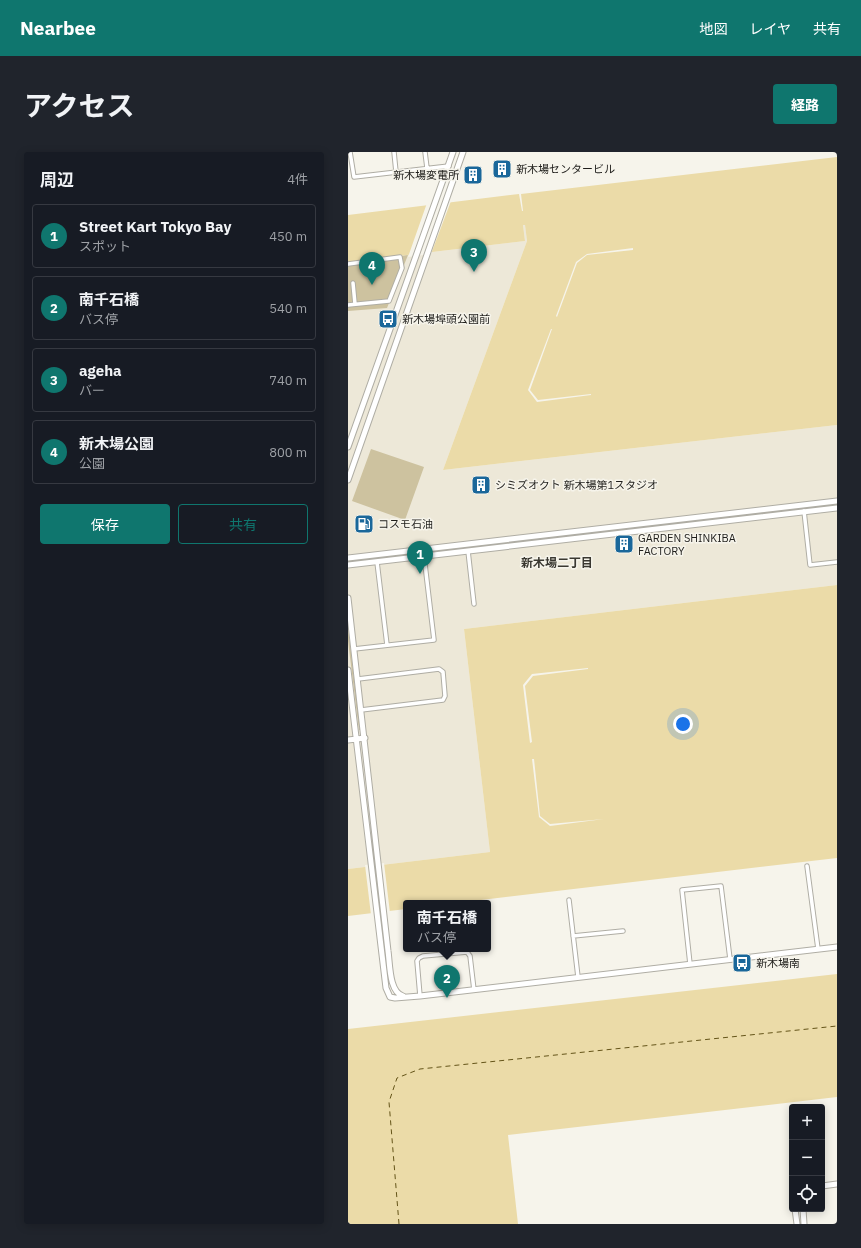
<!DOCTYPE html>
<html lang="ja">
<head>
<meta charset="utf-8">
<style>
  body { margin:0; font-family:"IBM Plex Sans","Noto Sans JP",sans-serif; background:#20242c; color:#f1f3f6 }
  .controls { position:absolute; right:12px; bottom:12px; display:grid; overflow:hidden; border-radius:4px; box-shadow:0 2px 10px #0003 }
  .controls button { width:36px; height:36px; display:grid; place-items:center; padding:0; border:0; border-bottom:1px solid #363941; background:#171b24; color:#f1f3f6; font:20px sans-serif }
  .you { position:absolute; left:335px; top:572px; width:14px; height:14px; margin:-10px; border:3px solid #fff; border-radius:50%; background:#1a73e8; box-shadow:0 0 0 6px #1a73e833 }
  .badge { display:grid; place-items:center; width:26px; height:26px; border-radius:50%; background:#0f766e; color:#fff; font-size:13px; font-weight:700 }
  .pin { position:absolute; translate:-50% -33px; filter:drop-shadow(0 1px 2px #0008) }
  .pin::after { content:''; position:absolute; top:21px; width:14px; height:12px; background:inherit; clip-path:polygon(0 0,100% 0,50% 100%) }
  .popup { position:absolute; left:55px; top:748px; width:88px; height:52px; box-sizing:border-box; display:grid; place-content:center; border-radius:4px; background:#171b24; filter:drop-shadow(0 1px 3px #0005); font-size:13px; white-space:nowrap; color:#9ea1a6 }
  .popup b { font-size:15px; color:#f1f3f6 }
  .popup::after { content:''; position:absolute; left:50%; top:100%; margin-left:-8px; border:8px solid transparent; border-top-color:#171b24 }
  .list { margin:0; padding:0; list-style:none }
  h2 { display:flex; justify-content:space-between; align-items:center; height:52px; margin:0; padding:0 16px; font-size:17px }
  h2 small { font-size:13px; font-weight:400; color:#9ea1a6 }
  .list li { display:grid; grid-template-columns:26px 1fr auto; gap:12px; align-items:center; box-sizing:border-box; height:64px; margin:0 8px 8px; padding:0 8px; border:1px solid #363941; border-radius:4px }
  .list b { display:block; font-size:15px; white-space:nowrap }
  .list p { margin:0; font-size:13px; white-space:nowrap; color:#9ea1a6 }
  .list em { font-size:13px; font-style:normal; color:#9ea1a6 }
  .actions { display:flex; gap:8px; padding:12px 16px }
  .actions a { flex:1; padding:9px 0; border:1px solid #0f766e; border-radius:4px; text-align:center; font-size:14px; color:#0f766e }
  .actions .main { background:#0f766e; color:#fff }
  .icon { flex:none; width:22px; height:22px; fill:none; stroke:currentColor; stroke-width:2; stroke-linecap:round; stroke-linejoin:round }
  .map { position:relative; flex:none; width:489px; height:1072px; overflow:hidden; border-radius:4px }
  header { display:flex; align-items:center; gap:24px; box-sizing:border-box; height:56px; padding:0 20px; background:#0f766e; color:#fff }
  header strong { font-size:19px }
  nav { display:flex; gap:22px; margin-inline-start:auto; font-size:14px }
  .intro { display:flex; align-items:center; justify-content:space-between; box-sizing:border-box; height:96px; padding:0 24px }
  h1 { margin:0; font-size:28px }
  .button { padding:10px 18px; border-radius:4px; background:#0f766e; color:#fff; font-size:14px; font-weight:700 }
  main { display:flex; gap:24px; padding:0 24px }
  aside { flex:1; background:#171b24; border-radius:4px; box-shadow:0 2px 10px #0003 }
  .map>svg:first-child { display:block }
  .built { fill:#ede8d8 }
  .green { fill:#cdc29f }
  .water { fill:#ebdba8 }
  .pier { fill:#f6f4eb }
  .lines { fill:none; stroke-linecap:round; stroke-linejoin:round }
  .ferry { stroke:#645419; stroke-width:1; stroke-dasharray:5 4; stroke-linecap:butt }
  .street-casing { stroke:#afada4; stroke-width:5.5 }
  .secondary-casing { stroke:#afada4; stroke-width:7 }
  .street { stroke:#fff; stroke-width:3.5 }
  .secondary { stroke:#fff; stroke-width:5 }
  .labels { text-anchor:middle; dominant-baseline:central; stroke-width:3; stroke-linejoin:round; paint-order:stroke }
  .poi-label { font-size:11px; fill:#1f1e1b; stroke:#f6f4eb; text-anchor:start }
  .neighbourhood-label { font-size:12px; font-weight:bold; fill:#3a3831; stroke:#f6f4eb }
</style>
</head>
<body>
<header>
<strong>Nearbee</strong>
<nav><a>地図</a><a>レイヤ</a><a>共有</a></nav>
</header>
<div class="intro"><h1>アクセス</h1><a class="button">経路</a></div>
<main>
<aside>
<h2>周辺<small>4件</small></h2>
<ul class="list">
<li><span class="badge">1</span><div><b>Street Kart Tokyo Bay</b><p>スポット</p></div><em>450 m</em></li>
<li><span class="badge">2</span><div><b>南千石橋</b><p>バス停</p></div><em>540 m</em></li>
<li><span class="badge">3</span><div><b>ageha</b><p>バー</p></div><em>740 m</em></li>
<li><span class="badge">4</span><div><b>新木場公園</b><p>公園</p></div><em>800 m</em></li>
</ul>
<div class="actions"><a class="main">保存</a><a>共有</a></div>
</aside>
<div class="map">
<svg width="489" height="1072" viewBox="0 0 489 1072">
  <rect width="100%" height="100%" fill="#f6f4eb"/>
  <path class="built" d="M177,72L179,89L95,318L489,273V433L116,477L142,700L0,717V110L177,89L175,73Z"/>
  <path class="green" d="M60,103L39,156L0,159V110Z
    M23,297L76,315L57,368L4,349Z
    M0,475L12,578H11L0,489Z"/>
  <path class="water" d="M489,5V273L95,318L179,89L177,73H175L177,89L0,110V63L171,42L174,59H175L173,42Z
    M489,433V706L108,751H58V757L0,764V717L142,700L116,477Z
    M489,822V945L160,983L170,1072H0V877Z"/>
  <path class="pier" d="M103,49L83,102L60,105L79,51Z
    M285,96V98L239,103L229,111L209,165L208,164L228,110L239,102Z
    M203,177H204L182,238L190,248L243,242V243L189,250L180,238Z
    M240,516V517L185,524L177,534L184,590L182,591L175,533L184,522Z
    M184,607H186L192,664L202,672L256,667L202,674L191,665Z
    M36,711L42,761L23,763L17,713Z"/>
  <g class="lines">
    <path class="ferry" d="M51,1072L41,950L49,926L72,917L489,874"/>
    <defs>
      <path id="street" d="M2,0L6,25L101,14
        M46,0L48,20
        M77,0L79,16
        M0,112L52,105L54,116L41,149L0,153
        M5,131L7,152
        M456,359L462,413L489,410
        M120,399L126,452
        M29,410L39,493
        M6,497L86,488L76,404
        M10,527L91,517L95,520L97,544L95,548L13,558
        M459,714L470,797
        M221,748L230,825
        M225,784L275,779
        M342,812L334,738L373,734L382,807
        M72,844L69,809L71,806L75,804L119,800L122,804L126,838"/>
      <path id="secondary" d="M0,295L105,0
        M0,328L115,0
        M0,406L489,349
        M0,413L489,356
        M0,446L40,799C42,812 41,840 55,844
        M0,518L38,836L42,845L47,846L72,844L489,795
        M0,588L17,586
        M474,1034L489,1032
        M447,1057L449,1072
        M455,1057L456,1072"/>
    </defs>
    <use href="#street" class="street-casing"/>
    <use href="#secondary" class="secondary-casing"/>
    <use href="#street" class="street"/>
    <use href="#secondary" class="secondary"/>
  </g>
  <defs>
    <symbol id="building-square" viewBox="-11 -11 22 22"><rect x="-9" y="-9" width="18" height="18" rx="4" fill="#1a679a" stroke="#f6f4eb"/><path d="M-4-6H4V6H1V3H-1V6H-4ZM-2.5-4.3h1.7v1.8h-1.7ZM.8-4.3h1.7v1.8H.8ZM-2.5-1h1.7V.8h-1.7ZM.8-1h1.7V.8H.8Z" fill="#fff"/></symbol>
    <symbol id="bus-square" viewBox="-11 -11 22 22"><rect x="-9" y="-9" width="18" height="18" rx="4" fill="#1a679a" stroke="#f6f4eb"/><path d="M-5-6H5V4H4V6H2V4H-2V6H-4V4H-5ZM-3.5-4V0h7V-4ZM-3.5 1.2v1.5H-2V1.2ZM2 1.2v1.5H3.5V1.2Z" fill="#fff"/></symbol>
    <symbol id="fuel-square" viewBox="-11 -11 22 22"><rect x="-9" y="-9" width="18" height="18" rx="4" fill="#1a679a" stroke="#f6f4eb"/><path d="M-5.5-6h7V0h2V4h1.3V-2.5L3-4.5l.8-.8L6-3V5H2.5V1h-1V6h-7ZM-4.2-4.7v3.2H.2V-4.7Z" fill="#fff"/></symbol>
  </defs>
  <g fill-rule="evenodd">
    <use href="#building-square" x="143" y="6" width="22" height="22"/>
    <use href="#building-square" x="114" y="12" width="22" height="22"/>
    <use href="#bus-square" x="29" y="156" width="22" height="22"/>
    <use href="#building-square" x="122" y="322" width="22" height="22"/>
    <use href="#fuel-square" x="5" y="361" width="22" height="22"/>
    <use href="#building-square" x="265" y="381" width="22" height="22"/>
    <use href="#bus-square" x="383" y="800" width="22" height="22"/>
  </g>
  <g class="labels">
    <g class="poi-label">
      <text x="168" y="17">新木場センタービル</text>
      <text x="111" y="23" text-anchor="end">新木場変電所</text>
      <text x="54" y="167">新木場埠頭公園前</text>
      <text x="147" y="333">シミズオクト 新木場第1スタジオ</text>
      <text x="30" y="372">コスモ石油</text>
      <text x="290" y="386">GARDEN SHINKIBA<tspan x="290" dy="13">FACTORY</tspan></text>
      <text x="408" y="811">新木場南</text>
    </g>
    <g class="neighbourhood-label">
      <text x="209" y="410">新木場二丁目</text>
    </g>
  </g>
</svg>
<div class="controls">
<button>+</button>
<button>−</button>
<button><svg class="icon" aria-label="locate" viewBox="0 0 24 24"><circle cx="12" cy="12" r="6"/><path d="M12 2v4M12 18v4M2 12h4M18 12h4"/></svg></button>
</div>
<div class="you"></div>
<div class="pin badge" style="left:72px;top:422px">1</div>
<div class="pin badge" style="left:99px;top:846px">2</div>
<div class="popup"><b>南千石橋</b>バス停</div>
<div class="pin badge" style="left:126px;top:120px">3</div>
<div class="pin badge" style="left:24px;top:133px">4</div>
</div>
</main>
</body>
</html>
